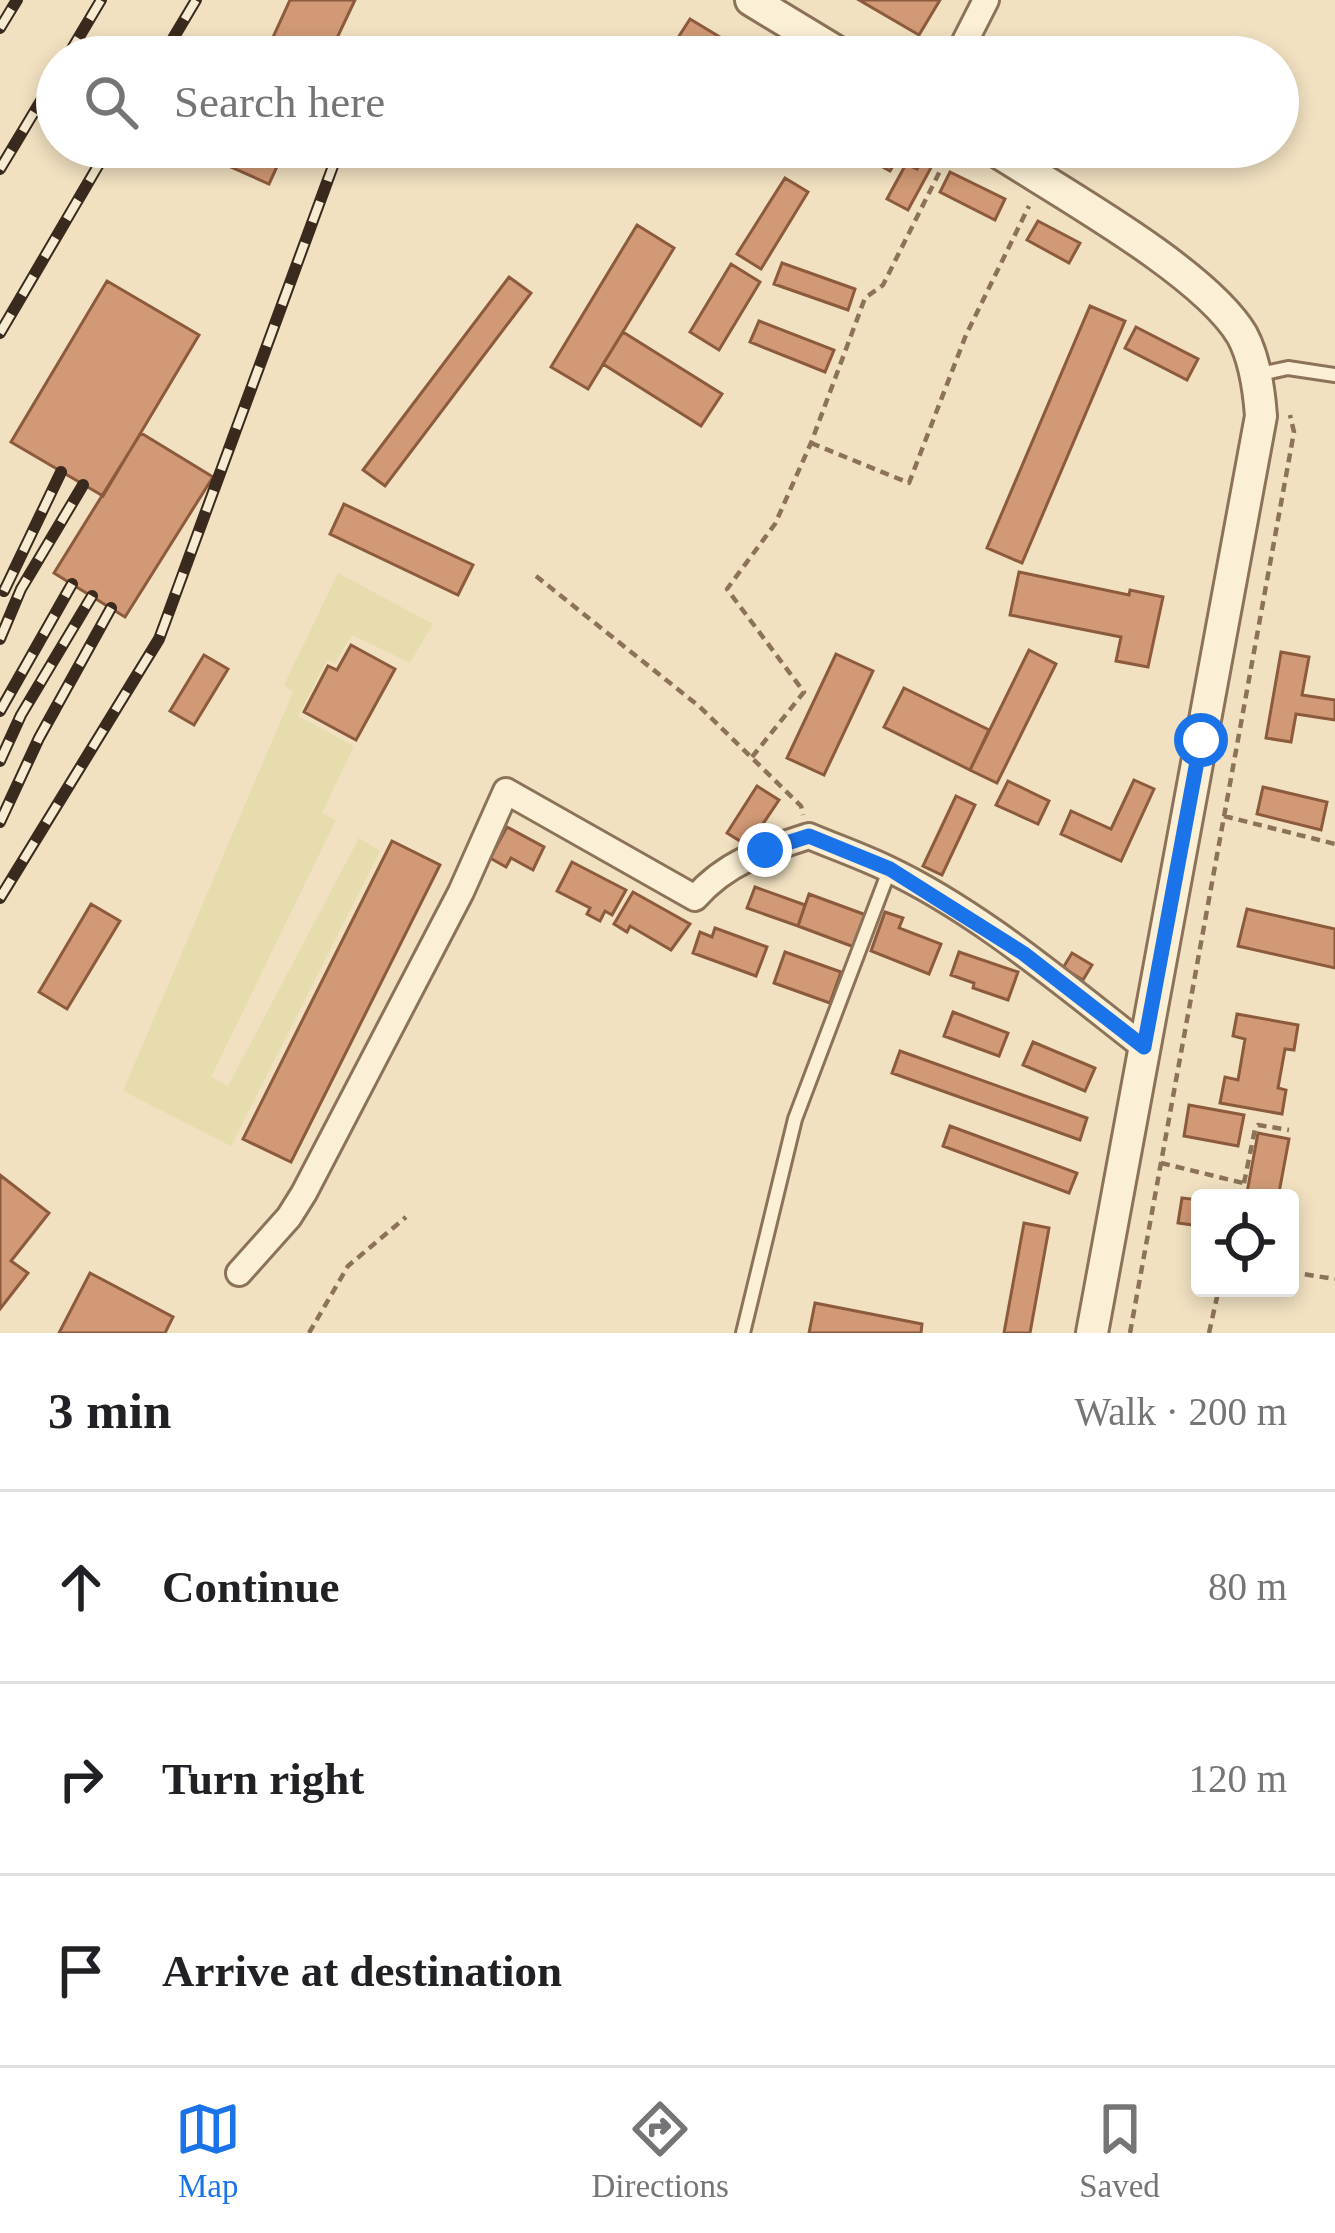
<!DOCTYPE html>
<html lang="en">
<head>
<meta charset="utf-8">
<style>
  body { margin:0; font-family:"Times New Roman",serif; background:#f6f6f6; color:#202124 }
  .controls { position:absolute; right:36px; bottom:36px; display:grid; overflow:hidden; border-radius:12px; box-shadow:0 6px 18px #0003 }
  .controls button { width:108px; height:108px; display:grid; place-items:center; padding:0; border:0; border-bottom:3px solid #e0e0e0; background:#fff; color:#202124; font:60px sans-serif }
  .stop { position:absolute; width:36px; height:36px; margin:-27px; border:9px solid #1a73e8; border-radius:50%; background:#fff }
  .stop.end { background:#1a73e8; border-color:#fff; box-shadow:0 3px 12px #0008 }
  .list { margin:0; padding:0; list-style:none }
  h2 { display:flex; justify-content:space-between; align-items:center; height:156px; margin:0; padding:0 48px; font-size:51px }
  h2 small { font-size:39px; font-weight:400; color:#757577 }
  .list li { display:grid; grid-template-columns:78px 1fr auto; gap:36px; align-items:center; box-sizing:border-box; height:192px; padding:0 48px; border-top:3px solid #e0e0e0 }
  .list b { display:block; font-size:45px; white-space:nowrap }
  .list em { font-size:39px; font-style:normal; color:#757577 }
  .icon { flex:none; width:66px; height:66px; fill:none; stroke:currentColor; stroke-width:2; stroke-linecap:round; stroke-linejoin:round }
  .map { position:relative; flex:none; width:1335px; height:1333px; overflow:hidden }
  .search { position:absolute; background:#fff; box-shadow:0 6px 18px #0003; left:36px; right:36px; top:36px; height:132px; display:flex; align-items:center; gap:30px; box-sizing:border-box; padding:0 42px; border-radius:66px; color:#757577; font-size:45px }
  .sheet { height:732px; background:#fff }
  nav { display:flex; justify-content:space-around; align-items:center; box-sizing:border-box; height:168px; border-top:3px solid #e0e0e0; background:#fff; font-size:33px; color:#757577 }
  nav a { display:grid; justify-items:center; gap:6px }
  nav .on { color:#1a73e8 }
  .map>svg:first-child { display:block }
  .farmland { fill:#e7dcae }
  .building { fill:#d19975; stroke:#8c5a3c; stroke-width:3 }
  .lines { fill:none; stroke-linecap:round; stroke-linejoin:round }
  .service-casing { stroke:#8b7258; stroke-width:18 }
  .minor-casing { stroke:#8b7258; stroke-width:30 }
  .tertiary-casing { stroke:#8b7258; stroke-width:36 }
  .path { stroke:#8b7258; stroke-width:4.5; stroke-dasharray:9 6; stroke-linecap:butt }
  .service { stroke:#fbefd5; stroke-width:12 }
  .minor { stroke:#fbefd5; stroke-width:24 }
  .tertiary { stroke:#fbefd5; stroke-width:30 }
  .rail-casing { stroke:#3a2a1d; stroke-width:12 }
  .rail { stroke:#f7ecd1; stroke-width:8; stroke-dasharray:22; stroke-linecap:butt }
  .route { stroke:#1a73e8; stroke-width:15 }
</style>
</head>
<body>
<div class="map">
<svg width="1335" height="1333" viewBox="0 0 1335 1333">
  <rect width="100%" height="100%" fill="#f1e1c1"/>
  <path class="farmland" d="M338,573L433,624L410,663L352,635L335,663L327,660L298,716L354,746L322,813L336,820L211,1077L228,1086L359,838L380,851L231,1146L123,1091L293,692L284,685Z"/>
  <path class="building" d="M290,0H355L328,57H264Z
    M859,0H940L919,35Z
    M690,19L753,57H695L674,44Z
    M221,147H286L269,184L215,160Z
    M847,147H904L890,171Z
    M923,159L933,164L908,210L887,199L906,164L917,169Z
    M950,172L1005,199L995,220L940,192Z
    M785,178L808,192L761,269L737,254Z
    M1038,221L1080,243L1069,263L1027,240Z
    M637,225L674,248L588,389L551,367Z
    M782,263L855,289L848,310L774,284Z
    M731,264L760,282L719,350L690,332Z
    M509,277L531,293L385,486L363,470Z
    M107,281L199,335L103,496L11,442Z
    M1090,306L1125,321L1022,563L987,548Z
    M759,321L834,350L825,372L750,342Z
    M1136,327L1198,359L1187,380L1125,348Z
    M623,332L722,394L701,426L603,364Z
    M141,433L213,477L125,617L54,573Z
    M344,504L473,565L458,595L330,534Z
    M1019,572L1129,595L1130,590L1163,597L1148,667L1116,661L1121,637L1010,615Z
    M351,645L395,669L356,740L304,712L328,666L337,670Z
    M1029,650L1056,664L997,783L970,770Z
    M1281,652L1309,657L1302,695L1335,700V720L1296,714L1291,742L1266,738Z
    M836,654L873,671L824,775L787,758Z
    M204,655L228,669L194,725L170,711Z
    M904,688L989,730L970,770L884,727Z
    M1134,780L1154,789L1121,861L1061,834L1071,811L1111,829Z
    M1008,781L1049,801L1038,824L996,805Z
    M757,786L779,800L748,846L727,833Z
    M1263,787L1327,802L1321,830L1257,814Z
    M956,796L975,805L942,875L923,866Z
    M507,827L544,847L533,870L511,858L506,867L490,858Z
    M392,841L440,865L291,1162L243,1139Z
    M572,862L626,890L612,915L605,911L600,921L587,914L590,908L557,891Z
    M755,887L805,905L798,926L747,908Z
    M633,892L690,924L671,950L630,926L627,932L614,924Z
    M809,894L866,915L854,947L798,926Z
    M91,904L120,921L67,1009L39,992Z
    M1247,909L1335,929V968L1238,946Z
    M885,912L903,918L899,928L941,944L929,974L871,951Z
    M715,928L767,947L756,976L693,953L700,932L712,937Z
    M785,952L841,972L830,1003L774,983Z
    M959,952L1018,972L1008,1000L973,988L974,983L951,975Z
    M1072,953L1092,965L1083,980L1063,968Z
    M953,1012L1008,1033L999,1056L944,1036Z
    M1237,1014L1298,1025L1294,1050L1285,1049L1278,1088L1286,1090L1282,1114L1220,1103L1225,1077L1238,1080L1245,1039L1233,1036Z
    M1033,1042L1095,1068L1085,1091L1023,1065Z
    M900,1051L1087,1118L1080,1140L892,1073Z
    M1189,1105L1244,1115L1238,1146L1184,1136Z
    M950,1126L1077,1173L1069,1193L943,1146Z
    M1258,1133L1289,1139L1278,1198H1246Z
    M0,1175L49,1213L11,1261L28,1273L0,1309Z
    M1182,1198L1200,1200V1226L1178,1223Z
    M1024,1223L1049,1228L1030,1333H1004Z
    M90,1273L173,1317L165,1333H59Z
    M815,1303L922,1324L921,1333H809Z"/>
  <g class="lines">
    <defs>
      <path id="service" d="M1256,375L1288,368L1335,375
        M743,1333L795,1119L889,871"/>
      <path id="minor" d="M957,57L986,0
        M239,1273L289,1217L304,1193L461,892L506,791L695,898C726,862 765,850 809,836C835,847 861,856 886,868C978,911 1064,985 1144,1047"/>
      <path id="tertiary" d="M751,0L845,57
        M990,147C1056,190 1204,271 1242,335C1255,359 1259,389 1261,416L1092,1333"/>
    </defs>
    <use href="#service" class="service-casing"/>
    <use href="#minor" class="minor-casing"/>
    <use href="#tertiary" class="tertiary-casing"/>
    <path class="path" d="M811,443L909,483L966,335L1029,206
      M536,576L700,707L801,806L803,815
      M752,757L804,692L727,589L775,524L811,443L865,298L883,285L952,147
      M1224,816L1335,844
      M1161,1163L1243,1183
      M1241,1198L1255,1129L1258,1125L1289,1130
      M1290,1272L1335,1279
      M309,1333L348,1266L406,1217
      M1130,1333L1294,432L1290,415
      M1209,1333L1219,1288"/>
    <use href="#service" class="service"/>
    <use href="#minor" class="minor"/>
    <use href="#tertiary" class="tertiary"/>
    <defs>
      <path id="rail" d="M0,28L17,0
        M67,57L101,0
        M162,57L196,0
        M0,169L57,74
        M0,333L109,147
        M4,591L61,472
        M0,639L21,589L83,485
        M0,711L72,584
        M0,761L21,715L92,596
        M0,822L39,738L111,608
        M0,898L159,639L340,147"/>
    </defs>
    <use href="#rail" class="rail-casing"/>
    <use href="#rail" class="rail"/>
  </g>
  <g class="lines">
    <path class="route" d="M765,850L809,836L890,869L1023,953L1144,1047L1201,740"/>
  </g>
</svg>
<div class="controls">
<button><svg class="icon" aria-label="locate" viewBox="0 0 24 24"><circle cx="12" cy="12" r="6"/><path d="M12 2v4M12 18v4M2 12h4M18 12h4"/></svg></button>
</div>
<div class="stop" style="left:1201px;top:740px"></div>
<div class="stop end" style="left:765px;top:850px"></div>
<div class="search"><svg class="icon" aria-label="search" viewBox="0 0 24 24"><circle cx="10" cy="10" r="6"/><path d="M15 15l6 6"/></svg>Search here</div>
</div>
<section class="sheet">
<h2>3 min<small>Walk · 200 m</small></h2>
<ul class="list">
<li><svg class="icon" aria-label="ahead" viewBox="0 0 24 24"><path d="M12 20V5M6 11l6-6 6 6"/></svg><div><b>Continue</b></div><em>80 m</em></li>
<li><svg class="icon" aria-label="right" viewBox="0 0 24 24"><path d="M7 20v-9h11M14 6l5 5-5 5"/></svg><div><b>Turn right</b></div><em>120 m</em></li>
<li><svg class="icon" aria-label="arrive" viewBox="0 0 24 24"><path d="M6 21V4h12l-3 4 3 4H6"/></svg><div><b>Arrive at destination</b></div></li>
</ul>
</section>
<nav>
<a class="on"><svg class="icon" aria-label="map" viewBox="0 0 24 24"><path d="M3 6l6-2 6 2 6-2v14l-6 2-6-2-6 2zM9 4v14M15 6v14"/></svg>Map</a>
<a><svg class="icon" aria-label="directions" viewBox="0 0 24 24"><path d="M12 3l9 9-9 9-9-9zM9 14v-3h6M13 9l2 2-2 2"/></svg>Directions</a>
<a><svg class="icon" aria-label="saved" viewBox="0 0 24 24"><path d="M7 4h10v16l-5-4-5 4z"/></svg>Saved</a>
</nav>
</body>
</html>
